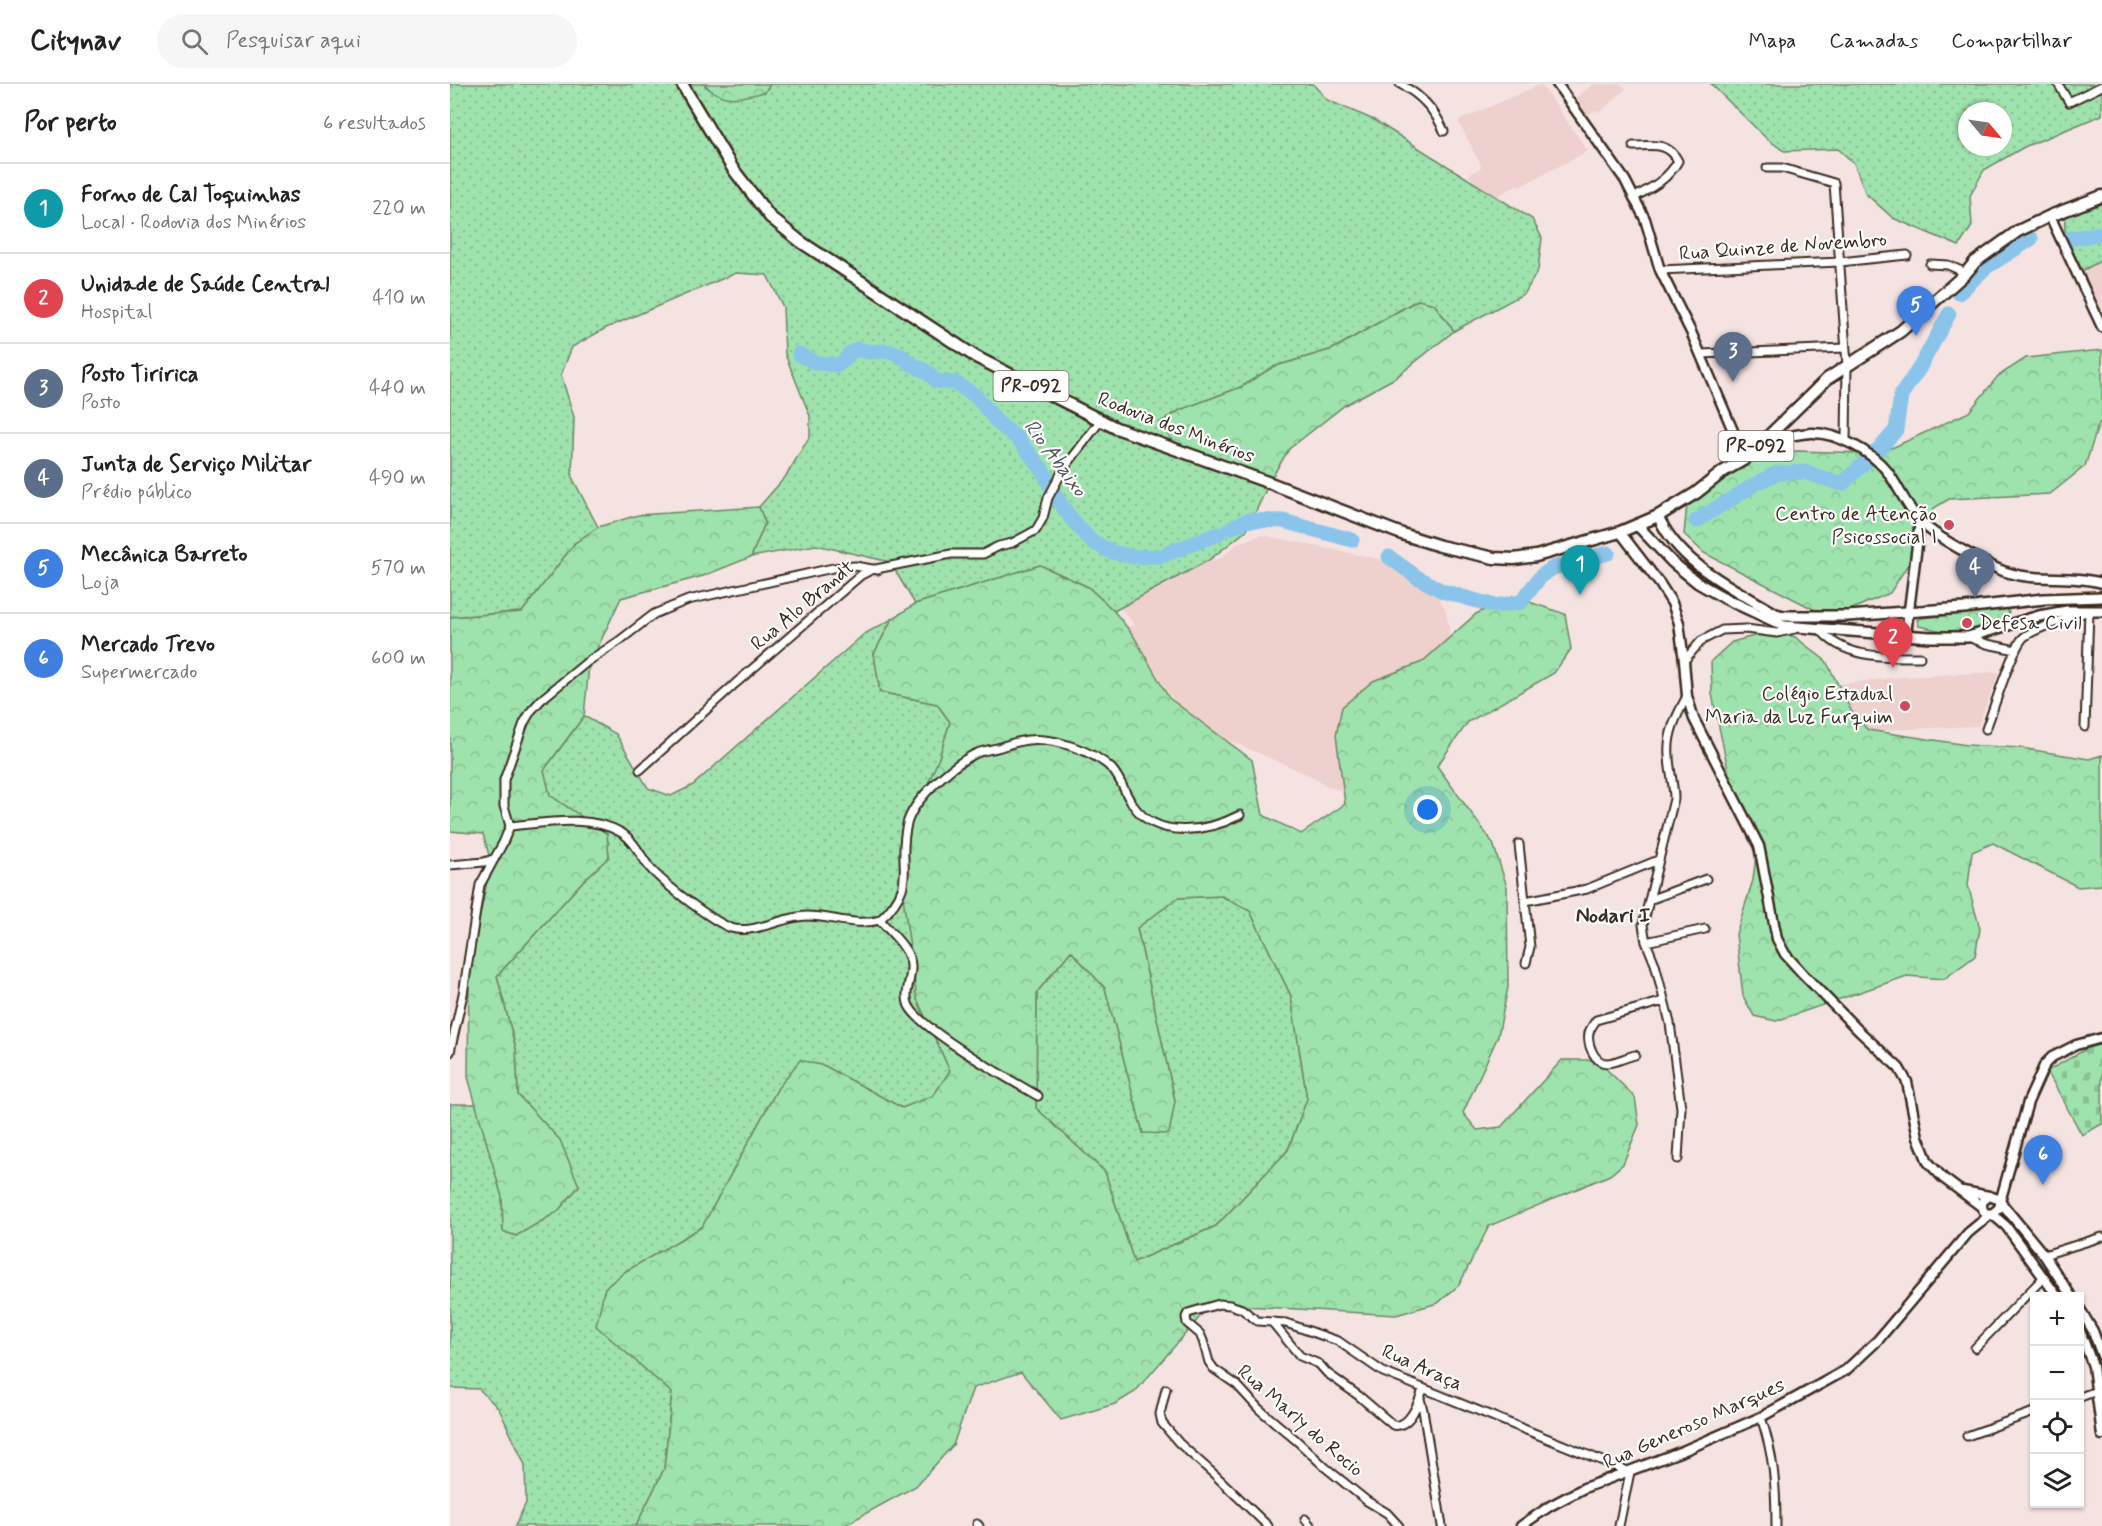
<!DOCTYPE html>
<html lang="pt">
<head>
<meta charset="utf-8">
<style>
  body { margin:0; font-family:Mynerve,sans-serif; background:#f6f6f6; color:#222 }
  .controls { position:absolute; right:18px; bottom:18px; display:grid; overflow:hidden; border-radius:0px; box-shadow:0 2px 4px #0004 }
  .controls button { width:54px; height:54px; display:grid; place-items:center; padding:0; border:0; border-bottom:2px solid #e0e0e0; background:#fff; color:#222; font:30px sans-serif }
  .compass { position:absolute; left:1508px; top:18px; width:54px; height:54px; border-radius:50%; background:#fff; box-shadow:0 2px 4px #0004; rotate:119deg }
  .you { position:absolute; left:978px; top:726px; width:21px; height:21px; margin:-15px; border:4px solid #fff; border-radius:50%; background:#1a73e8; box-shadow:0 0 0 9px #1a73e833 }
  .badge { display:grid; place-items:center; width:39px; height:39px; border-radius:50%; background:#d1495b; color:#fff; font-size:20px; font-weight:700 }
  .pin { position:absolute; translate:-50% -50px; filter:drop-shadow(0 2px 3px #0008) }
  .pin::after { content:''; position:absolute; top:32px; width:21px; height:18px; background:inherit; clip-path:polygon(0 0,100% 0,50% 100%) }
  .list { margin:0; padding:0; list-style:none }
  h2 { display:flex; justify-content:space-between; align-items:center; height:78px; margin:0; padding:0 24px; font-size:26px }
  h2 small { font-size:20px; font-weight:400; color:#767676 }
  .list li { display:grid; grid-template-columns:39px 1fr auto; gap:18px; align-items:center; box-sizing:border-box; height:90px; padding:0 24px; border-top:2px solid #e0e0e0 }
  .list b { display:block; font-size:22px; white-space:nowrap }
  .list p { margin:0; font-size:20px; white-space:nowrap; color:#767676 }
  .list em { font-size:20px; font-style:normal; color:#767676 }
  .icon { flex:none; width:33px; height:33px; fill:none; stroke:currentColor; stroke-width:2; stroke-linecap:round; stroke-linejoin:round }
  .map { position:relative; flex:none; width:1652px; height:1442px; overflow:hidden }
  header { display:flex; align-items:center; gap:36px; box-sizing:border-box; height:84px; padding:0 30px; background:#fff; border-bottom:2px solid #e0e0e0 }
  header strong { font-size:28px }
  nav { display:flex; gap:33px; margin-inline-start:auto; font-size:21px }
  .search { width:420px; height:54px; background:#f6f6f6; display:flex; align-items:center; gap:15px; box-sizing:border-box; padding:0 21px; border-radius:33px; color:#767676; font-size:22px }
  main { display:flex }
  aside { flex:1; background:#fff }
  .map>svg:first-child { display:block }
  .built { fill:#eed0cd }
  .grass { fill:url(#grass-dots); stroke:#6c8666; stroke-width:1.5; fill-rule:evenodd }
  .forest { fill:url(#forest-crowns); stroke:#6c8666; stroke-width:1.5; fill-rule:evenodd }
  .cemetery { fill:url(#cemetery-stones); stroke:#6c8666; stroke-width:1.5 }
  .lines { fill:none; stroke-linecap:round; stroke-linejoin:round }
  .river { stroke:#8bc4ea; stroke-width:15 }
  .minor-casing { stroke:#3b2a1e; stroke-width:11 }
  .tertiary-casing { stroke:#3b2a1e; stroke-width:13 }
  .secondary-casing { stroke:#3b2a1e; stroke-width:14 }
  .primary-casing { stroke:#3b2a1e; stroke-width:15 }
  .minor { stroke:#fff; stroke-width:7 }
  .tertiary { stroke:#fff; stroke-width:8 }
  .secondary { stroke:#fff; stroke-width:9 }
  .primary { stroke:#fff; stroke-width:10 }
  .poi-dot { fill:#d1495b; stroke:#fff; stroke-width:2 }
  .labels { text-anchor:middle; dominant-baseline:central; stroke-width:4.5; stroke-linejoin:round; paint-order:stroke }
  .shield { fill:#fff; stroke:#766a62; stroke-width:1.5 }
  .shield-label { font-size:18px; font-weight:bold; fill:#3b2a1e }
  .street-label { font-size:20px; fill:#3b2a1e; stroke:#fff }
  .poi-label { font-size:20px; fill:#3b2a1e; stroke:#fff; text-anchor:end }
  .water-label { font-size:21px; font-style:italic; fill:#53585b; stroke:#fff }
  .neighbourhood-label { font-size:21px; font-weight:bold; fill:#3b2a1e; stroke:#fff }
</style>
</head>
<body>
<header>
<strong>Citynav</strong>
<div class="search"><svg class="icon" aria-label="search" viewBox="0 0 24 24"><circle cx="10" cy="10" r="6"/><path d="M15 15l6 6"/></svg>Pesquisar aqui</div>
<nav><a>Mapa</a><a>Camadas</a><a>Compartilhar</a></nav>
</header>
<main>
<aside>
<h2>Por perto<small>6 resultados</small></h2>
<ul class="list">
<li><span class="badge" style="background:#0f9aa8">1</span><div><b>Forno de Cal Toquinhas</b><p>Local · Rodovia dos Minérios</p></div><em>220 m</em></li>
<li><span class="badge" style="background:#e0444e">2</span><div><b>Unidade de Saúde Central</b><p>Hospital</p></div><em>410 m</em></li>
<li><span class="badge" style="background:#5c6f8a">3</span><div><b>Posto Tiririca</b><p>Posto</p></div><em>440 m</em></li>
<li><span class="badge" style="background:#5c6f8a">4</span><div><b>Junta de Serviço Militar</b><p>Prédio público</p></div><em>490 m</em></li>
<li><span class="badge" style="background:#3f7fe0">5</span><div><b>Mecânica Barreto</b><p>Loja</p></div><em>570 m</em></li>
<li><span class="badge" style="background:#3f7fe0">6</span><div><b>Mercado Trevo</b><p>Supermercado</p></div><em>600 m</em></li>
</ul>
</aside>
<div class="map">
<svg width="1652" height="1442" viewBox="0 0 1652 1442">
  <defs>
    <pattern id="grass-dots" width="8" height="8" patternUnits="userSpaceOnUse" patternTransform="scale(1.5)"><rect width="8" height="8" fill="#9ee2ad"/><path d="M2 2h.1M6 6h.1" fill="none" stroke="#89c294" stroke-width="1.8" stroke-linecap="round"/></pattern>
    <pattern id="forest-crowns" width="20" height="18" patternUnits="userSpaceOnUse" patternTransform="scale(1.5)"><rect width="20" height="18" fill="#9ee2ad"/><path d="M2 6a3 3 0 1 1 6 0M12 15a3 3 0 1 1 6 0" fill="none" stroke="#89c294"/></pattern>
    <pattern id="cemetery-stones" width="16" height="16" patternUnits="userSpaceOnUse" patternTransform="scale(1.5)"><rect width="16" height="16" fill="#9ee2ad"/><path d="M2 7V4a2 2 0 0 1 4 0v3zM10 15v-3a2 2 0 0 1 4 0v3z" fill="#89c294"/></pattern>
  </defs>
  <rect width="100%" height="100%" fill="#f5e3e2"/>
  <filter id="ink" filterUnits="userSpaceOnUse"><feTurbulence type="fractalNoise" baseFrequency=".0167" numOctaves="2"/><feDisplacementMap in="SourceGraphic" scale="12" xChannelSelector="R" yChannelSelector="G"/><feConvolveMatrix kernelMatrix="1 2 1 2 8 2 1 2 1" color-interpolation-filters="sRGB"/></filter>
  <g filter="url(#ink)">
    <path class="built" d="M1091,0L1138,67L1071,102L1066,101L1038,118L1019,91L1032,83L1008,37Z
      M1144,0H1171L1176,5L1150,28L1146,26L1135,32L1123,16Z
      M1652,176V228L1632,187Z
      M812,451L929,475L989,515L995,524L999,544L998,571L895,708L879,703L857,690L773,654L739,632L724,617L676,543L685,541L662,515L734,486L771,474L788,459Z
      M1549,588L1528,642L1437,646L1374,651V602L1450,593Z"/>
    <path class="grass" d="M0,0H254L259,5L315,8L320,0H863L877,16L924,36L1082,135L1092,154L1088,186L1075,209L1004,247L984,220L967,216L883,265L823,283L791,303L730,326V365L822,393L797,446L759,476L664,527L638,503L590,481L465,520L440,478L366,461L301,473L315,439L309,423L336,392L360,352V332L335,270L333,223L317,191L286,189L156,244L122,263L111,291L124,333L122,393L148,443L125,459L72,528L0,533Z
      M1261,0H1652V31L1574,63L1534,86L1520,112L1522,142L1509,162L1443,134L1416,110L1404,79L1388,65L1334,67L1317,55ZM1517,27H1553V63H1517Z
      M1649,119L1652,120V176L1632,187C1626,173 1608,144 1617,131Z
      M442,535L424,570L430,608L487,620L500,638L489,674L467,915L500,987L483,1012L452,1024L375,982L328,1004L252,1143L176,1187L155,1204L147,1242L222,1309L214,1385L186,1442H65L76,1419L75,1381L49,1325L29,1305L0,1304V1020H26L52,1113L53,1147L66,1152L107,1128L129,1102L109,1056L68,1011L66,965L47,892L133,797L159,773L157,750L99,711L94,686L134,632L166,650L198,704L221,712L243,701L414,550Z
      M771,812L800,827L841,912L857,1015L838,1066L766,1142L684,1178L655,1088L586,1024L587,908L621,867L655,904L693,1049L725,1017L687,844L728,814Z"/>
    <path class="forest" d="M254,0H320L315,8C291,13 274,21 254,0Z
      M968,216L984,220L1004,247L945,294L895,321L839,365L822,393L730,365L709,339L730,326L791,303L823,283L883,265Z
      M1652,266V338L1649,339L1635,382L1600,410L1499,415L1484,424L1464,471L1440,509L1395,528L1367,527L1254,469L1234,450L1237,420L1265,393L1309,370L1347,367L1418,369L1444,363L1519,328L1548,292L1576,274Z
      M309,423L315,439L301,473L253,492L171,514L139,582L134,632L94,686L100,711L157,750L159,773L133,797L47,892L66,965L68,1011L110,1056L129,1102L107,1128L66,1152L53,1147L52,1113L18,993L19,885L41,778L33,750L0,747V533L72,528L125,459L148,443L188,431Z
      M590,481L638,503L664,527L683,551L719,614L802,676L813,731L851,750L895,720L886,651L892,623L923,597L972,578L1026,530L1062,512L1115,530L1121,565L1104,589L1018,638L987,682L1043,759L1057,803L1058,903L1048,952L1013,1029L1027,1046L1051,1043L1112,976H1147L1185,1013L1189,1041L1173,1080L1160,1091L1039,1142L1009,1201L988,1219L946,1231L761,1220L685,1308L665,1320L611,1336L571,1288L523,1304L503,1361L466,1402L393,1442H186L214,1385L222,1309L146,1242L155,1204L176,1187L252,1143L328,1004L350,976L375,982L452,1024L483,1012L500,987L467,915L451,798L457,748L489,674L500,638L487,620L430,608L424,570L442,535L465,520ZM772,812L800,827L841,912L857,1015L838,1066L766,1142L684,1178L655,1088L586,1024L587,908L621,867L655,904L693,1049L719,1050L725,1017L687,844L728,814Z
      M1556,525L1559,528L1557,534C1546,539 1534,546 1521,548C1505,550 1485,546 1469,542L1467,536L1472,534Z
      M1322,547L1345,553L1376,577L1403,630L1418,646L1517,661L1571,664L1639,675L1652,671V801L1628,803L1543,759L1522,768L1518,801L1530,845L1525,872L1494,895L1457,892L1326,937L1304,932L1293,912L1286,850L1303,796L1306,771L1287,728L1262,610L1261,577L1282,558Z"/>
    <path class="cemetery" d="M1652,956V1040L1632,1051L1597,987Z"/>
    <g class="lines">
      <path class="river" d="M1618,155L1652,149
        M1509,209L1535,184L1581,155
        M349,270L366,279L388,281L395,276L399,270L408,265L418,268L435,267L449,270L460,279L477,288L486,297L505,299L526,312L548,339L569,356L593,387L606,413L623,437L641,457L662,468L684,473L711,472L768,450
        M1246,437L1307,399L1327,389L1354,388L1392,400L1432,362L1446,346L1451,311L1470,283L1499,230
        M780,444L798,436L833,437L902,456
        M939,473L967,493L992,507L1045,522L1071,518L1091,492L1103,484L1158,469"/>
      <defs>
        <path id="minor" d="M950,0C971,11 984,25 994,47
          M1608,0L1619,18L1652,2
          M1183,62C1202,62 1218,57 1228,77C1218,95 1203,103 1185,113
          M1317,84H1332L1384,99L1397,281L1396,357
          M1480,180L1498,181L1516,189
          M1210,186L1390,178L1457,171
          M1251,270L1395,264
          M1369,544C1392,575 1436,573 1470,573
          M1518,553L1537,560L1566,566
          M1234,577L1251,557L1272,546L1296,545L1327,549L1345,545
          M1536,645C1543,627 1562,565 1573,554C1585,543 1623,533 1639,527L1635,643
          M190,686L286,599L411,491L421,486L501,470H533L549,462L562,459L579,450L586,446L593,434L598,414L613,386L651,336
          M60,742C95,739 140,730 172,749C185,757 191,773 200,784C214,800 262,837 281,844C303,851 334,832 357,832C382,832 405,843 430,836C470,798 446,784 457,740C463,716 499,684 521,672C528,667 539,666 547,664C557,661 568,657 578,656C603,653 644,667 662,685C671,695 675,710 683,721C707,756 757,748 790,731
          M1069,760L1075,817
          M0,781L34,778L43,775
          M1199,816L1256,795
          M430,836C440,848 460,865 461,881C462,896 453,909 459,922C471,946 562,997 588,1012
          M1196,858L1255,845
          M1076,879L1080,863L1075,817L1137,805L1208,776
          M0,968L13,910L30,801L53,759L60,742L54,722V696L74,639L81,627L92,615L137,578L169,557L204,530L238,516L383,484L405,482L428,486
          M1185,971C1176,973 1165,979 1157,979C1144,979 1137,960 1139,949C1140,944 1144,940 1146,936L1214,917
          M1228,1075L1231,1024L1220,939L1205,880L1196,858L1193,841L1224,715C1224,700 1219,686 1219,671C1217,649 1227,631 1237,612
          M1594,1171L1652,1153
          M822,1238L850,1272L869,1280L877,1289L909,1312L943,1341C959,1345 969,1318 973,1305
          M1525,1264L1594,1193
          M716,1305L710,1330L712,1339L729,1359L765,1391L818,1442
          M1630,1313L1647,1307
          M970,1315L973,1326L992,1442
          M1311,1333C1324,1373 1326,1400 1326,1442
          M1517,1352L1584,1328
          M855,1435L861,1442
          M527,1440L529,1442
          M949,1442L937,1429L917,1417L876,1384L846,1356L809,1325L787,1301L764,1285L759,1278L753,1257L750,1250L737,1239L736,1233L738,1229L769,1220L780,1221L792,1225L807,1237L836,1239L888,1257L933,1288L1180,1388L1169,1442"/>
        <path id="tertiary" d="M1107,0L1175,96L1195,135L1210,186L1241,248L1295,375
          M1600,132L1652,243
          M1312,359C1327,355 1344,350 1361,349C1386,348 1422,368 1437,387C1449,403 1456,422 1470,437C1486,454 1526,474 1548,485C1582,500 1618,489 1652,499
          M1170,448L1210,500L1222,519L1229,539L1234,577L1237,612L1244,635L1309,762L1327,855L1335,870L1353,890L1409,947L1449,984L1457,998L1468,1053L1478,1078L1493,1094L1532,1123
          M1456,550L1470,437
          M1513,1107L1539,1112
          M1550,1118L1578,1018L1595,980L1602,973L1626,961L1652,954
          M1550,1120L1549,1124L1542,1130L1535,1129L1532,1124V1118L1539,1112L1548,1115L1594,1171L1621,1212
          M1542,1130L1556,1142L1607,1212
          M1630,1225L1643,1247L1652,1272
          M1630,1247L1643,1282L1652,1351
          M1071,1442L1100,1422L1134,1404L1235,1366L1311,1333L1396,1286L1428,1256L1518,1149L1541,1130"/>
        <path id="secondary" d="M1208,432C1230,481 1283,504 1326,530L1334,532H1397L1514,524L1594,515L1652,513
          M1188,442L1222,478L1248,499L1276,515L1334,542L1480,553H1518L1589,532L1617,527H1652"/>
        <path id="primary" d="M232,0L283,85L320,133L351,158L526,273L666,344L820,399L952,450L990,462L1044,474L1064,475L1086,472L1170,448L1208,432L1246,409L1274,387L1295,375L1377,295L1451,247L1516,189L1525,178L1568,147L1600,132L1652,112"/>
      </defs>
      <use href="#minor" class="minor-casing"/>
      <use href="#tertiary" class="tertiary-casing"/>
      <use href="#secondary" class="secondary-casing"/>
      <use href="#primary" class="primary-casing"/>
      <use href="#minor" class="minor"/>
      <use href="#tertiary" class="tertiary"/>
      <use href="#secondary" class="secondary"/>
      <use href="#primary" class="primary"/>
    </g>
  </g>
  <g class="poi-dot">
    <circle cx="1499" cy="441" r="6"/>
    <circle cx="1517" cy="539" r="6"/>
    <circle cx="1455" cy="622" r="6"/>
  </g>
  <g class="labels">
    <g class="shield">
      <rect x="543.5" y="287" width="75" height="30" rx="4.5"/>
      <rect x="1268.5" y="347" width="75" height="30" rx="4.5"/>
    </g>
    <g class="shield-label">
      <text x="581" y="302">PR-092</text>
      <text x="1306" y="362">PR-092</text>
    </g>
    <g class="street-label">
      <text transform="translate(1333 163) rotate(-4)">Rua Quinze de Novembro</text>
      <text transform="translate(726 344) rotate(21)">Rodovia dos Minérios</text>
      <text transform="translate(353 522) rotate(-40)">Rua Alo Brandt</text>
      <text transform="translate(972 1284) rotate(24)">Rua Araça</text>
      <text transform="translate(850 1337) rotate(41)">Rua Marly do Rocio</text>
      <text transform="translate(1244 1340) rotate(-24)">Rua Generoso Marques</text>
    </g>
    <g class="poi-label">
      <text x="1487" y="430">Centro de Atenção<tspan x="1487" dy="23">Psicossocial I</tspan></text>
      <text x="1529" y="539" text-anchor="start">Defesa Civil</text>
      <text x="1443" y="610">Colégio Estadual<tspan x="1443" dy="23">Maria da Luz Furquim</tspan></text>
    </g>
    <g class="water-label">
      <text transform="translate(605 374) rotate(53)">Rio Abaixo</text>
    </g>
    <g class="neighbourhood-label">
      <text x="1163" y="832">Nodari I</text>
    </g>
  </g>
</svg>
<div class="controls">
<button>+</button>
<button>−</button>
<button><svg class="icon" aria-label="locate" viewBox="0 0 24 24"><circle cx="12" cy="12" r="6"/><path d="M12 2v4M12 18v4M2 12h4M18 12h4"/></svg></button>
<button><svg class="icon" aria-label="layers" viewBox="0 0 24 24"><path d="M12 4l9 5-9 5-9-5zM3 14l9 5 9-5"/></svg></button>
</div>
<svg class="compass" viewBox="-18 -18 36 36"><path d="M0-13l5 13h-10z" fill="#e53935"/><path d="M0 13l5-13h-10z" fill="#767676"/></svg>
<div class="you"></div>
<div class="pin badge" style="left:1130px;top:511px;background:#0f9aa8">1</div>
<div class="pin badge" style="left:1443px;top:584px;background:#e0444e">2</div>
<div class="pin badge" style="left:1283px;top:298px;background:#5c6f8a">3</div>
<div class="pin badge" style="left:1525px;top:514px;background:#5c6f8a">4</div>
<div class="pin badge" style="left:1466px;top:252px;background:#3f7fe0">5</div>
<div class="pin badge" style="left:1593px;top:1101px;background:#3f7fe0">6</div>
</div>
</main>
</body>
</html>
